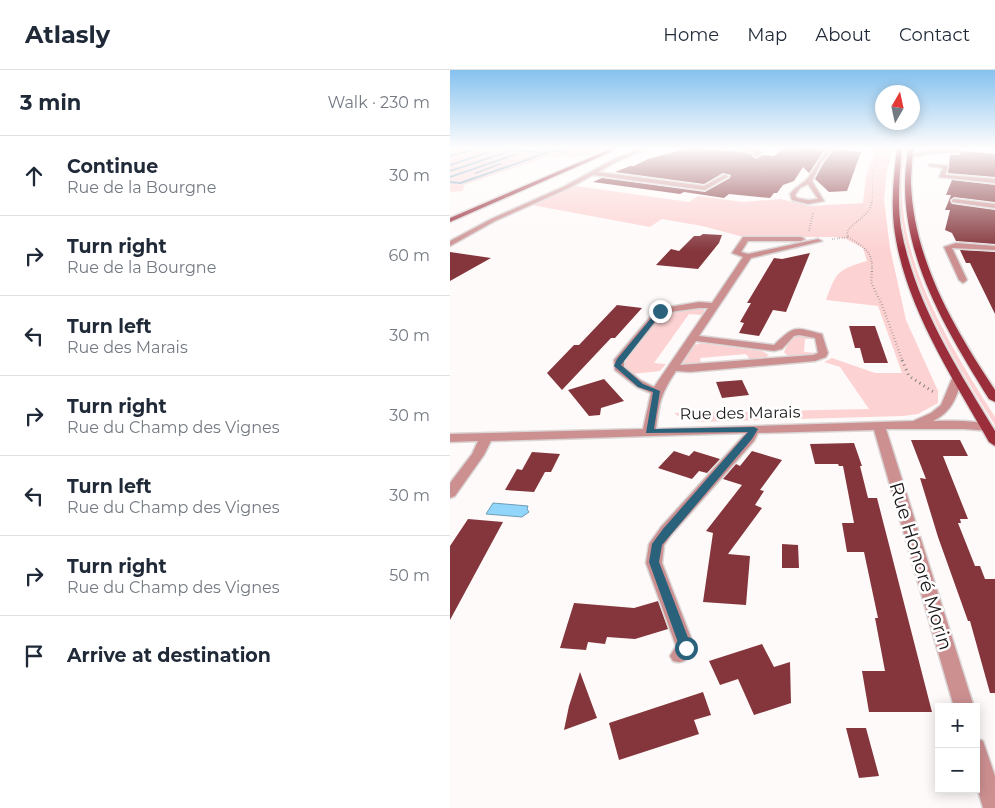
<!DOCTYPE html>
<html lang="en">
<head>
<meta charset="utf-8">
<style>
  body { margin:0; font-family:Montserrat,sans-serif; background:#f2f2f3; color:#1f2937 }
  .controls { position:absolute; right:15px; bottom:15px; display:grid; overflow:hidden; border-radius:0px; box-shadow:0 2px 12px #0003 }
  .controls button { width:45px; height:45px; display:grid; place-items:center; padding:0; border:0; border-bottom:1px solid #e0e1e3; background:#fff; color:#1f2937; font:25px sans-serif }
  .compass { position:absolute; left:425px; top:15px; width:45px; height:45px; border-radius:50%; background:#fff; box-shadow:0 2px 12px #0003; rotate:9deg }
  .stop { position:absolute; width:15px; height:15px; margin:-11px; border:4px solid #2a627c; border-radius:50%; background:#fff }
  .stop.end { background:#2a627c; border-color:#fff; box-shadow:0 1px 5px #0008 }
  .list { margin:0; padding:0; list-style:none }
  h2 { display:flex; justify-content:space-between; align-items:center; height:65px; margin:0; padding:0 20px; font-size:21px }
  h2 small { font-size:16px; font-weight:400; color:#747a83 }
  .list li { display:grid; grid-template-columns:32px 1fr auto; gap:15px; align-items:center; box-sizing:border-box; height:80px; padding:0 20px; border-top:1px solid #e0e1e3 }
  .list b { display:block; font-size:19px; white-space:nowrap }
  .list p { margin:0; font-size:16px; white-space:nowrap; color:#747a83 }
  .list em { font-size:16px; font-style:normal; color:#747a83 }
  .icon { flex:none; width:28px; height:28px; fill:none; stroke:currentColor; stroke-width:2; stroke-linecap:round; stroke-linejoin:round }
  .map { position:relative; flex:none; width:545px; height:738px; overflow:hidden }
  header { display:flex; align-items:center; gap:30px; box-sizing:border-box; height:70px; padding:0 25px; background:#fff; border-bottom:1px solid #e0e1e3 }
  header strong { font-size:24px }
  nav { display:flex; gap:28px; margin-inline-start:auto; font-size:18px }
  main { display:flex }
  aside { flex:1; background:#fff }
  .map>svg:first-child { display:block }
  .green { fill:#fdd2d2 }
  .water { fill:#91d6fa; stroke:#6e9db6 }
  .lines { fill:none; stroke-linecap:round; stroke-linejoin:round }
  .stream { fill:#6e9db6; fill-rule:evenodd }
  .building { fill:#84363c }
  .minor-casing { stroke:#dbd6d6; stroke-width:3 }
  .major-casing { stroke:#dbd6d6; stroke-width:3 }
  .path-far3 { stroke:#878282; stroke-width:1; stroke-dasharray:0.5 2; stroke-linecap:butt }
  .path-far2 { stroke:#878282; stroke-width:2; stroke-dasharray:0.5 2; stroke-linecap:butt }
  .path-far1 { stroke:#878282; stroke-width:2.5; stroke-dasharray:0.5 2.5; stroke-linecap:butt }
  .path { stroke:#878282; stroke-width:3; stroke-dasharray:1 4; stroke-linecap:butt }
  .minor { fill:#cd9091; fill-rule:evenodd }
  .major { fill:#9a2e3b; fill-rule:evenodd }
  .route { fill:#2a627c }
  .labels { text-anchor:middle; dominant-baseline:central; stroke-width:5; stroke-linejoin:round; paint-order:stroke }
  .street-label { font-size:16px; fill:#1c1818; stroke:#fff }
  .near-street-label { font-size:19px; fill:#1c1818; stroke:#fff }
</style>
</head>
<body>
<header>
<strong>Atlasly</strong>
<nav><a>Home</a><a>Map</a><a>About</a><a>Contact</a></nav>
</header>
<main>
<aside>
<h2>3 min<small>Walk · 230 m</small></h2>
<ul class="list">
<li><svg class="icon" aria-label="ahead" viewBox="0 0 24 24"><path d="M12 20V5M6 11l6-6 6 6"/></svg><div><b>Continue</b><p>Rue de la Bourgne</p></div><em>30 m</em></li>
<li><svg class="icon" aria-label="right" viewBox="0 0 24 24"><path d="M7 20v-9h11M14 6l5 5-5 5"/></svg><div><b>Turn right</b><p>Rue de la Bourgne</p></div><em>60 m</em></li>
<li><svg class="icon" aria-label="left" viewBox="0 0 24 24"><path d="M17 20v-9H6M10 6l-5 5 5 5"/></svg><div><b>Turn left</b><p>Rue des Marais</p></div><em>30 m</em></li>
<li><svg class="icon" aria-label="right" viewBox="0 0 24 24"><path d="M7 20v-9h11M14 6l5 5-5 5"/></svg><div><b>Turn right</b><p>Rue du Champ des Vignes</p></div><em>30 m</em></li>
<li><svg class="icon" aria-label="left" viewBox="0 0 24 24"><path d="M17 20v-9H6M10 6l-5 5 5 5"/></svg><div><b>Turn left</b><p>Rue du Champ des Vignes</p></div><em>30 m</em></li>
<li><svg class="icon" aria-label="right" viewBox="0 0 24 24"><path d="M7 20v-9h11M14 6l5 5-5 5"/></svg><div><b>Turn right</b><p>Rue du Champ des Vignes</p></div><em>50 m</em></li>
<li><svg class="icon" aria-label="arrive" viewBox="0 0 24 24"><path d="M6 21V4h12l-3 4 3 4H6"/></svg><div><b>Arrive at destination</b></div></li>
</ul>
</aside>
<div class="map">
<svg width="545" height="738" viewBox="0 0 545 738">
  <rect width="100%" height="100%" fill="#fffafa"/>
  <path class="green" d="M0,77H159L139,86L97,87L14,115L13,121L0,122Z
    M426,77H443L437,101L434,130L440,178L456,250L488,321V333L468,344L453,346L246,352L231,348L224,343L419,339L390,297L374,292L382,288L425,303H452L428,236L376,230C387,200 388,200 417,191L413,178L396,169L386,167H294L252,156L212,149L200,157L82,135L126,116L239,132L248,126L293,132L331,129L359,136L413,133L416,106Z
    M455,77H456C435,173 496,269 545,347V355C495,277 431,173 455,77Z
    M248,238L254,239V242L252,245L239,244L204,293L216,294L210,301L182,304L173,298V291L213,243Z
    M345,264L363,267L365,269H355L354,282L367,283V285L339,287L334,282L342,266Z
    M251,273L312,281L319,285L315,288L300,290L296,284L250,288L251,294H232L245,275Z"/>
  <path class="water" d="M43,433L78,436L77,439L79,442L72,447L36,444Z"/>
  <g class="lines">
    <path class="stream" d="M25,77L98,82L99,83L11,114L0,113V111L10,112L94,83L29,79L0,87V85L26,78Z
      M123,77H128V78L127,79Z
      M93,79L115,81L116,82L115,83L94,81Z
      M40,81L42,82L0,96V94Z
      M55,82L57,83L0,102V100Z
      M67,83L69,84L0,108V106Z
      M50,93L52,94L26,104L24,103Z"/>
  </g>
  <path class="building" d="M351,77L375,79L359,103L353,97L344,111L333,115L327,123H324L320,128L279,124L274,128L234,122L230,124L143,112L152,108L255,122L280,108L281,105L273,103L254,114L165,102L180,96H184L198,89L238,78L291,82L301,84L306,89L312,85L324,86L335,78L349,79Z
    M384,79L411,82L397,121L379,122L365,109L373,94Z
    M512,81L545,84V107L498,103L500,85H509Z
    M502,110L545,115V132L504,127L500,130L502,134L545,140V174L506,171L502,163L495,160L500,140H495L501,125H496Z
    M253,164L272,165L269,173L248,199L206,195L221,179L229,181L244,166H250Z
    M510,180L545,182V244L520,193H516Z
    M0,182L41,188L0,211Z
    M360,183L336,242L323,240L309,266L289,263L294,253L290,252L301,233H297L324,188L332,189Z
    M167,235L192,238L165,268H161L112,320L97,303L124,275H129Z
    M399,256H425L438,293H414L410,278H405Z
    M154,309L174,331L151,338L150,345L139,346L118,320Z
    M292,310L299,325L272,328L266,312Z
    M461,370H510L518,386H493L518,449H510L511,453H508L525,496H530L535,509H545V623H540L520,551H518L488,467L470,408L476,409Z
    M404,373L412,396H410L418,428H427L482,642H419L412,601H435L425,548H428L414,482H397L392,453H404L393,396H389L388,394H365L360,374Z
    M224,381L239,386L244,381L270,389L257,403L249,401L242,409L208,398Z
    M302,381L332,390L310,420L314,421L305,435L312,438L278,484L300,486L296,535L253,532L263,463L256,461L292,415L273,409L286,394L290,396Z
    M82,382L110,384L101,402H95L84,422L55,420L67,399L72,400Z
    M18,449L53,452L0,550V476Z
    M332,474L348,475L349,498H332Z
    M208,531L218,559L185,569L157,567L155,574L138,572L136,580L110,578L124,533L184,538Z
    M312,574L324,597L340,592L341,633L304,645L288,609L270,615L259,591Z
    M130,602L147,648L114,660L119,636Z
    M253,622L261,645L244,650L249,664L169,690L159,653Z
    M396,658H416L429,706L409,708Z"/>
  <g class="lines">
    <defs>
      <path id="minor" d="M195,77H203L168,91L148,102L254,116L274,105L279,106L255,120L143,105L119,118L45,151L0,176V171L41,149L115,116L164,89Z
        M272,77H288L312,82L306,87L303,85L305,83Z
        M379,77H384L371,93L362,111L374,131L358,134L342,130L340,124C345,117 353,114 358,108C365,98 371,87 379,77ZM358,114L368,129L358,130L347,128L345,125L350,118Z
        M506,77H511L509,83H481L460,88L457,86L481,79L505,80Z
        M479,94L498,96L495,105L545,109V113L489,107L493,98L479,96Z
        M504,129L545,134V138L502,132V130Z
        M293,167H351L355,169L351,171H298L291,182L298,184L368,169L372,171L301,188L249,266L324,275C345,255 344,257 372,264L378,283L376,287L365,291L240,302L226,301C211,324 209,332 206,359L463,351L481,343L491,335L503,306H511L512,308C507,327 502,342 483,351C497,351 534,349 543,358L541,361L514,359H436L524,637H504L424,360L308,363L304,371L221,465L214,475L212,493L245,578C240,588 234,595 223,591L220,586L226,576L196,493L199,474L211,457L296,363L41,371L34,385L5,426L0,428V413L22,384L28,371L0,372V364L193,359L201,323L187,317L165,300L164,290L207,239L249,232L262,233L293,187L282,183ZM249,238H258L204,317L190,310L174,297V290L213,243ZM349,265L365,268L368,283L363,285L230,295L246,271L324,281L332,279L344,266Z
        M506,173L545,176V180L502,178L517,210L513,213L509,210L494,177Z
        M526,668L533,671L545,706V738H533L526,714Z"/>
      <path id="major" d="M165,77H172L0,152V148Z
        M447,77H452C450,104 447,131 451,158C464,232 507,298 545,361V376L539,372C501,305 454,235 444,157C441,130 444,104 447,77Z
        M458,77H463C463,89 461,101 461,112C463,189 504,258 545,320V332L539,329C498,263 454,192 455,112C455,100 457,89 458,77Z"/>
    </defs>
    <use href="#minor" class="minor-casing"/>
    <use href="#major" class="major-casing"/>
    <path class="path-far3" d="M422,133L423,104L430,77"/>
    <path class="path-far2" d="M359,161L363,143
      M398,167C415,178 423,181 422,202
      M382,169L398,167L397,162C405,149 419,148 422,131"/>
    <path class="path-far1" d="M422,201L421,212L432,235L453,292"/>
    <path class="path" d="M452,290L459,306L485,323"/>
    <use href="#minor" class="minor"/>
    <use href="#major" class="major"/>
  </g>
  <linearGradient id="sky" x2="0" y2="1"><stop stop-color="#85c2ef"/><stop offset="0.43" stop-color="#fffdfd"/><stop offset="1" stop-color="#fffdfd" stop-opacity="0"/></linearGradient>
  <rect width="545" height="181" fill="url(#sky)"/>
  <path class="route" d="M208,240L213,241L171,295L193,314L210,321L204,359L304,357L308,359L302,369L212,475L209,492L242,578L240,582H232L230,578L199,492L202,474L213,459L298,362L196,363L203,322L188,317L164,296L167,289Z"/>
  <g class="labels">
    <g class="street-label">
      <text transform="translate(290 343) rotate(-1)">Rue des Marais</text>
    </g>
    <g class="near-street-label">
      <text transform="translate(471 496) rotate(73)">Rue Honoré Morin</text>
    </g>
  </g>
</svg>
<div class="controls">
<button>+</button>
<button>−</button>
</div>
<svg class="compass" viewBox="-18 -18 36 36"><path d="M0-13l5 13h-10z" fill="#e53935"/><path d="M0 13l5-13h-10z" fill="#747a83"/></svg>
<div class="stop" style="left:236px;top:578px"></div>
<div class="stop end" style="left:210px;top:241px"></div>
</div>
</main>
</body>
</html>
